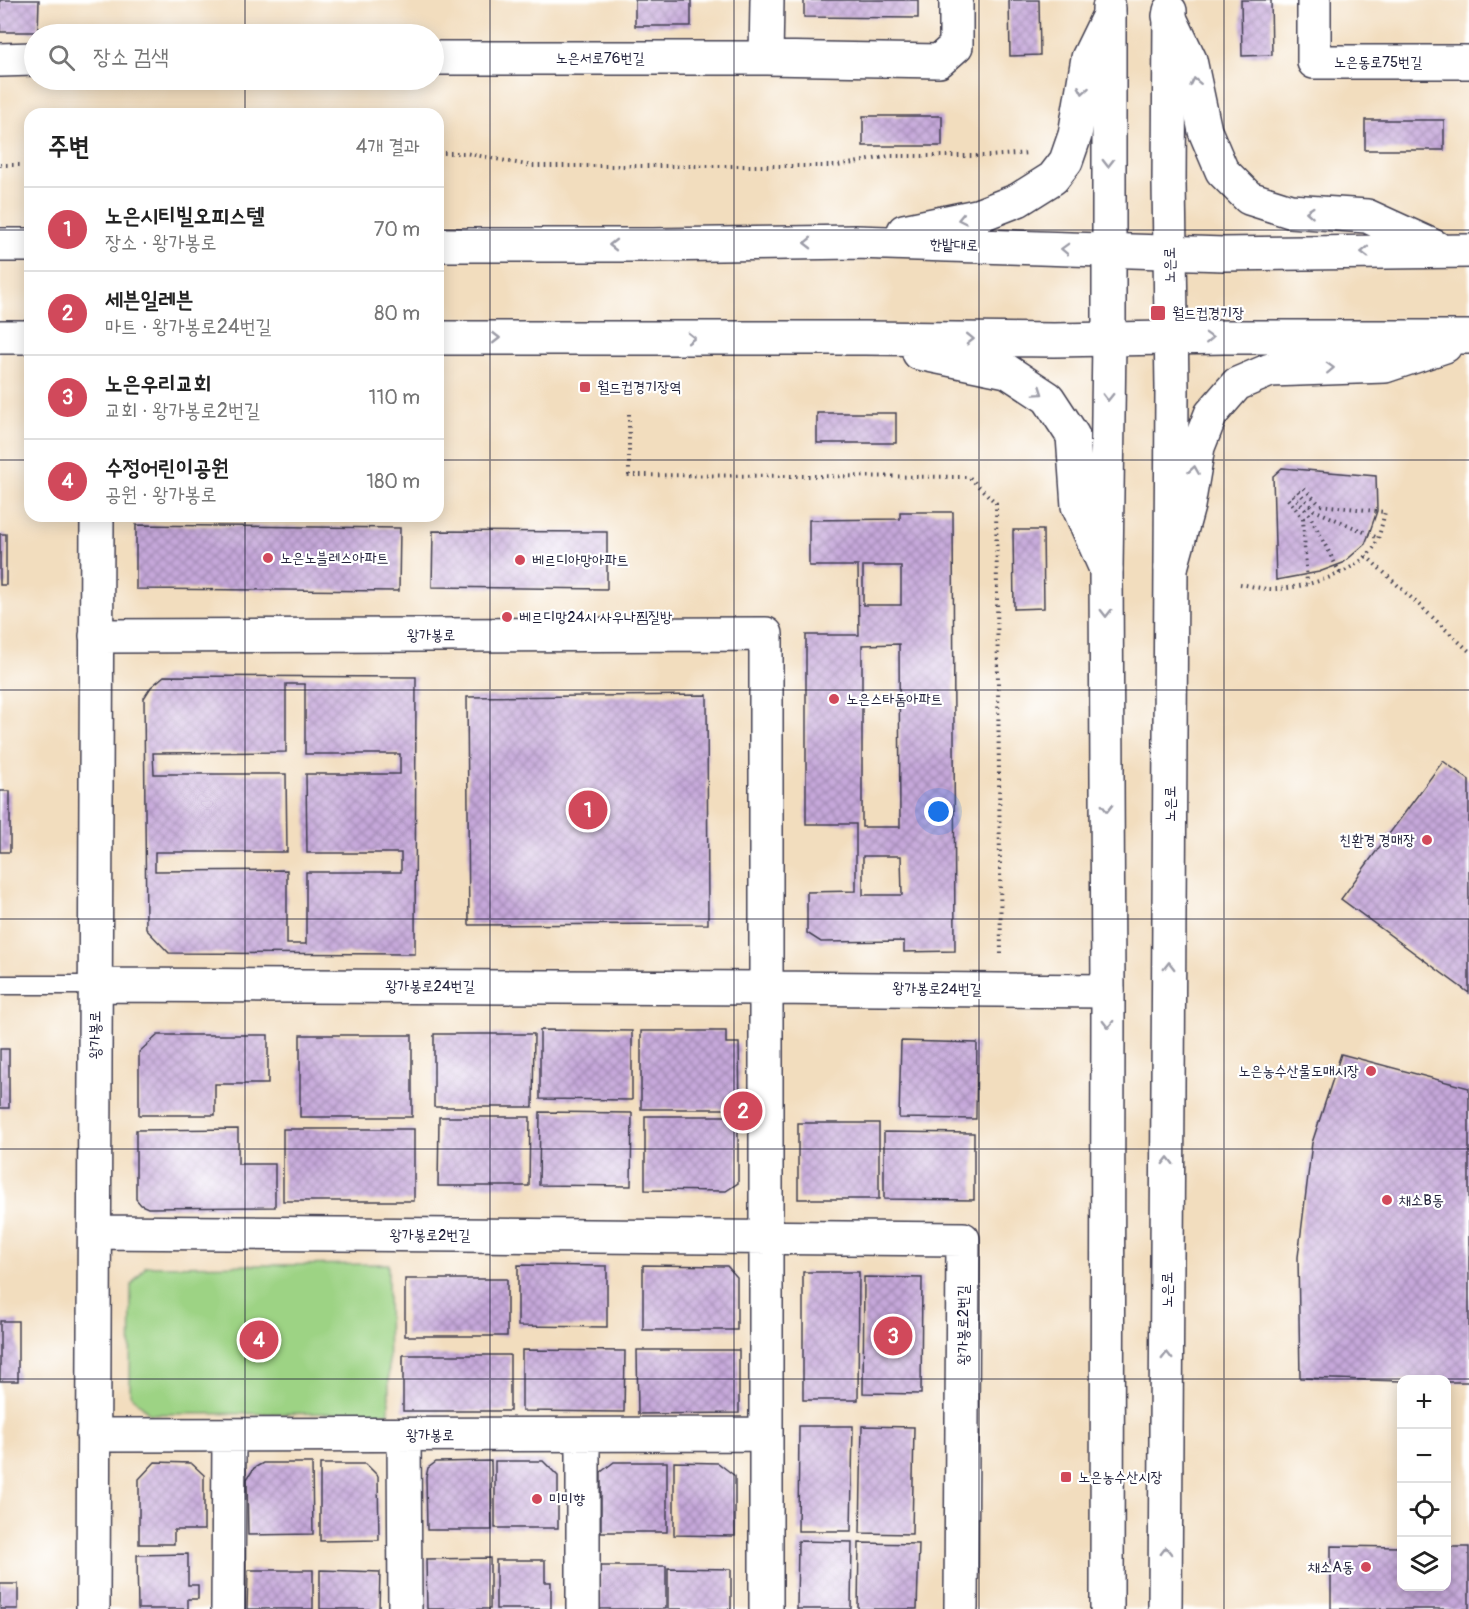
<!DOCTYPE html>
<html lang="ko">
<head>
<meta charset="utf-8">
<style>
  body { margin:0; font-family:Pangolin,"Poor Story",sans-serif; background:#f6f6f6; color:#222 }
  .controls { position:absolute; right:18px; bottom:18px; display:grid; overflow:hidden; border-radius:12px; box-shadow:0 3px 15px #0003 }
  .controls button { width:54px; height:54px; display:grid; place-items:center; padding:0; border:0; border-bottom:2px solid #e0e0e0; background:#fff; color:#222; font:30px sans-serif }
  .you { position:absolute; left:939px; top:812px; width:21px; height:21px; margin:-15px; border:4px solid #fff; border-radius:50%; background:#1a73e8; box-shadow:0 0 0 9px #1a73e833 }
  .badge { display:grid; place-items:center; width:39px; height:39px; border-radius:50%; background:#d1495b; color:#fff; font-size:20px; font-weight:700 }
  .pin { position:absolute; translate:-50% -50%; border:3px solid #fff; box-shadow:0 2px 6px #0006 }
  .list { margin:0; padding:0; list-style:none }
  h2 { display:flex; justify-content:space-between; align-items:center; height:78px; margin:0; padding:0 24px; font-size:26px }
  h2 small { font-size:20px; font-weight:400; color:#767676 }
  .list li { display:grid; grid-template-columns:39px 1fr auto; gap:18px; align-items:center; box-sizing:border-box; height:84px; padding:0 24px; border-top:2px solid #e0e0e0 }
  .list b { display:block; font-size:22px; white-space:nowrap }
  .list p { margin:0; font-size:20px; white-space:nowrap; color:#767676 }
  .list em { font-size:20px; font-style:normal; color:#767676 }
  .icon { flex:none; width:33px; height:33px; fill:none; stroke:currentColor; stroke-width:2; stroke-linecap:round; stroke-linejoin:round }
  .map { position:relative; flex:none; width:1469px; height:1609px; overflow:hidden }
  .search { position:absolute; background:#fff; box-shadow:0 3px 15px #0003; left:24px; top:24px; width:420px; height:66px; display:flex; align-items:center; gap:15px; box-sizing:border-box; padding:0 21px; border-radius:33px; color:#767676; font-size:22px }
  .panel { position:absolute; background:#fff; box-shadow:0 3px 15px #0003; left:24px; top:108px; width:420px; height:414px; border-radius:18px }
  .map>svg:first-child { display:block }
  .green { fill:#9dd384; stroke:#607a60; stroke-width:1.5 }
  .building { fill:url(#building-cross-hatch); fill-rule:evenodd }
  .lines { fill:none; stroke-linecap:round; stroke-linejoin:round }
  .service-casing { stroke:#413e4f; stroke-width:21 }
  .minor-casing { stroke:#413e4f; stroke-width:36 }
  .tertiary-casing { stroke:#413e4f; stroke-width:36 }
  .primary-casing { stroke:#413e4f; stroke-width:36 }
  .path { stroke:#413e4f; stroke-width:4; stroke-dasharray:1.5 4.5; stroke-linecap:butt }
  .service { stroke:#fff; stroke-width:18 }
  .minor { stroke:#fff; stroke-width:33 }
  .tertiary { stroke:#fff; stroke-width:33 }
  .primary { stroke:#fff; stroke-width:33 }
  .oneway { stroke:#9c9ca7 }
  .grid { fill:none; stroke:#22223b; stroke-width:1.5; stroke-opacity:0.55 }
  .poi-dot { fill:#d1495b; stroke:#fff; stroke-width:2 }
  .labels { text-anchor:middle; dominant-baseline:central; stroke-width:4.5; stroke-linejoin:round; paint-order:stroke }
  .street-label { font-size:15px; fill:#22223b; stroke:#fff }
  .poi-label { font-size:15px; fill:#22223b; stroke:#fff; text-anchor:start }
</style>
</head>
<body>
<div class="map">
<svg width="1469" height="1609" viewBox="0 0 1469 1609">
  <defs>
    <pattern id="building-cross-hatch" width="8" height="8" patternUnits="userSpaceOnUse" patternTransform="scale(1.5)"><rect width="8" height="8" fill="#c6a8da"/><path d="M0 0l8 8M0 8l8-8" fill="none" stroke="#a088b2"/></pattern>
  </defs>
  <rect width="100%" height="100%" fill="#fff"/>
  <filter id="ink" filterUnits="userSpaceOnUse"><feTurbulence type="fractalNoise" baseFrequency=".0167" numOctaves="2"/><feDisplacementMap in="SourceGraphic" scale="12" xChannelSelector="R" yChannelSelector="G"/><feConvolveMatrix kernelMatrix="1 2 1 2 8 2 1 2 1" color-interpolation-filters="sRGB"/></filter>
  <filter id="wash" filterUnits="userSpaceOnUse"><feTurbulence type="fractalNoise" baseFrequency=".008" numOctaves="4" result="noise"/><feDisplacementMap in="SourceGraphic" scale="24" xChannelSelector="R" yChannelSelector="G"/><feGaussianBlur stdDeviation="1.35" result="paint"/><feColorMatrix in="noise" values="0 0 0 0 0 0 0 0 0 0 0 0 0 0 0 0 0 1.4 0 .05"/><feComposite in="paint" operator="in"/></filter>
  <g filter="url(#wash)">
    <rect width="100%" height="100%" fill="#f2ddbe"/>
    <path class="green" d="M388,1264L389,1413L150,1414L130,1394L131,1286L146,1266Z"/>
    <g id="blocks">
      <path class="building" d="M0,0H39L38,32H0Z
        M635,0H691V26H635Z
        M804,0H918V18L804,17Z
        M1009,0H1039L1040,55L1010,56Z
        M1241,0H1271L1272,55L1242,56Z
        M863,116H942V146H863Z
        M1365,120H1444V150H1365Z
        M817,413H896V443H817Z
        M1282,468L1376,476L1377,511L1369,534L1365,544L1343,563L1319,572L1276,580L1273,476Z
        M900,512H953L955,951L904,952V941L821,942L807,933V892L856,891V824H806V635H859L858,566H809V520L900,519ZM863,566H901V605H863ZM899,644L900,827H862V645ZM863,856H901L902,895H863Z
        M136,525L400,528L399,591L136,589Z
        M1013,530H1043L1044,608L1014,609Z
        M433,531L607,532V589L432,587Z
        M0,534H6V585H0Z
        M164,676L416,677L415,954L169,953L146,929L144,698L151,687ZM286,684H305V754H400V774H306L307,853H401V872H306V944H287V870L155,871V852H287L286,774H154L153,753L286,752Z
        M707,695L708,924L469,925L467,697Z
        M1443,761L1469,780V993L1341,899Z
        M0,791H10V852H0Z
        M540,1030L632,1031V1100L540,1099Z
        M641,1031H726V1043H739L740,1109H641Z
        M434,1034H534L533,1107H434Z
        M158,1035H268V1084H215V1115H139V1052Z
        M300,1035H412V1117H300Z
        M901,1041L977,1043L976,1119L899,1118Z
        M0,1049H9V1108H0Z
        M1341,1054L1469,1088V1382H1446V1380H1402V1381L1300,1378L1298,1257L1312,1143Z
        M540,1112L632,1113L631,1186L539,1185Z
        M645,1116H738V1183L726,1191L645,1190Z
        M439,1117H530L529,1186H438Z
        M798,1123H879V1199H798Z
        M238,1129V1164H275V1207L148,1208L141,1205L136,1199V1130Z
        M283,1129H414V1201H283Z
        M884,1132L974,1133V1200L884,1199Z
        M518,1265L607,1266V1327L518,1326Z
        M643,1265L727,1266L737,1277V1330H643Z
        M803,1272H859L858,1400H803Z
        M864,1277L922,1278L921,1394L863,1393Z
        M405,1279H507V1336H405Z
        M0,1321H18V1381H0Z
        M522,1350L625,1351L624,1412L522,1411Z
        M637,1350H739V1413L638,1414Z
        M403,1355H510V1411H403Z
        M799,1426H853L851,1531H798Z
        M862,1426L914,1427L912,1534L860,1533Z
        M491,1461L492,1530H427L426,1477L428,1468L436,1462Z
        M495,1461H543L558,1476V1528H495Z
        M155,1462L191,1463L204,1475V1530H174V1544H139V1479Z
        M614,1462H667V1532H601V1472Z
        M674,1462L718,1463L735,1476V1536L674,1535Z
        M263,1463H312L313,1534L248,1535L247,1479L254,1468Z
        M320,1464H366L378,1476L379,1540L320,1541Z
        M798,1541L852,1542L851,1609H797Z
        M859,1543L919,1544L917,1609H858Z
        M1331,1546L1402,1547V1586H1446V1547H1469V1609H1331Z
        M188,1554V1585H198V1599H188V1609H138L137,1555Z
        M490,1558V1609H427L426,1559Z
        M496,1560H545V1582H551V1609H496Z
        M600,1566H666V1609H600Z
        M668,1568L731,1569V1609H668Z
        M248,1570H313V1609H247Z
        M320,1570L380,1572L379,1609H320Z
        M0,1584H18V1609H0Z"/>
    </g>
  </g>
  <g filter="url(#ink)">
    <use href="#blocks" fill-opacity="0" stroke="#413e4f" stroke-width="1.5"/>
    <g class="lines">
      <defs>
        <path id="service" d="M0,985H95"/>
        <path id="minor" d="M1314,0V62H1469
          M434,58H766L939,61L956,46V0
          M766,58L767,0
          M0,60L34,59
          M96,636L766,634V1609
          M95,985L766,988L1108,991
          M94,1232L963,1239L961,1609
          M93,1435L766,1434
          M404,1435L405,1609
          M93,1609L97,516
          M228,1609L229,1435
          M583,1609V1435"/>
        <path id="tertiary" d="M1107,1609L1108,991L1106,569L1109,339V8
          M1165,1609L1172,389L1169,183L1170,11"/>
        <path id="primary" d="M1169,16L1190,60L1205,131L1222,171L1249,198L1290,211L1367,216L1435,247
          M904,231L977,216L1018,200L1053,178L1066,161L1075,135L1088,58L1109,15
          M0,245H30
          M438,245H653L856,242L1224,254L1469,251
          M0,337H30
          M438,338H865L1054,340L1225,337H1469
          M919,353L1007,371L1048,398L1073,436L1078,506L1106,569
          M1171,568L1188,506L1198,447L1211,414L1237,384L1270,370L1385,366L1445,346"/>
      </defs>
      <use href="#service" class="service-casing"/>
      <use href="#minor" class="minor-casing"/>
      <use href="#tertiary" class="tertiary-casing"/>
      <use href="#primary" class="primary-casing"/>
      <path class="path" d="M438,153H465L532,166H838L890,156H989L1029,153
        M0,165H30
        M629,414V475L969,477L996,503L1001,958
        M1298,491L1314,510L1378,538
        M1293,495L1309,514L1340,573
        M1288,499L1303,518L1307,584
        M1366,556L1469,651
        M1240,584C1252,586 1265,590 1277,589C1307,587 1357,573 1374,547C1380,537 1382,523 1385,512L1320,505L1303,487"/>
      <use href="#service" class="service"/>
      <use href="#minor" class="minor"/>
      <use href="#tertiary" class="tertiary"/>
      <use href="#primary" class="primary"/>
    </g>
    <defs><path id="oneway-chevron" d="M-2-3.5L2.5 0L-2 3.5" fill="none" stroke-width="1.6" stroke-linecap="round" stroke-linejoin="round" transform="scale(1.5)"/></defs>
    <g class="oneway">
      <use href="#oneway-chevron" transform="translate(1195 82) rotate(-102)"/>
      <use href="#oneway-chevron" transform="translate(1083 90) rotate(100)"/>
      <use href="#oneway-chevron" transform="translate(1108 163) rotate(90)"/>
      <use href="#oneway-chevron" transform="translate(1310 212) rotate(-176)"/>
      <use href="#oneway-chevron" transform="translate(962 219) rotate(168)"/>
      <use href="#oneway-chevron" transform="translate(808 243) rotate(179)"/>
      <use href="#oneway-chevron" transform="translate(613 245) rotate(-180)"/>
      <use href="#oneway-chevron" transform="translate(1065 249) rotate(-178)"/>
      <use href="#oneway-chevron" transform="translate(1365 252) rotate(179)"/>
      <use href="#oneway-chevron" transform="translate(496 338)"/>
      <use href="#oneway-chevron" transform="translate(691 338)"/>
      <use href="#oneway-chevron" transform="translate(1209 338) rotate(-2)"/>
      <use href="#oneway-chevron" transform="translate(970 339) rotate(1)"/>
      <use href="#oneway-chevron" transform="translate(1330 368) rotate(-2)"/>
      <use href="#oneway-chevron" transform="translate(1039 392) rotate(34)"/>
      <use href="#oneway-chevron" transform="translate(1108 397) rotate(91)"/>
      <use href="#oneway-chevron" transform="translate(1194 470) rotate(-81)"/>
      <use href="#oneway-chevron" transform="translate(1106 613) rotate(90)"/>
      <use href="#oneway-chevron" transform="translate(1107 808) rotate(90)"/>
      <use href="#oneway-chevron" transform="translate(1169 966) rotate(-90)"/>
      <use href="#oneway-chevron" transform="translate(1108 1024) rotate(90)"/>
      <use href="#oneway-chevron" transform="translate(1168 1161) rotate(-90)"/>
      <use href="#oneway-chevron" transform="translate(1167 1356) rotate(-90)"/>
      <use href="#oneway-chevron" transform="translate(1166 1551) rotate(-90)"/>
    </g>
  </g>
  <path class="grid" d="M245,0V34M490,0V1609M734,0V1609M979,0V1609M1224,0V1609M245,80V114M0,230H30M438,230H1469M0,460H30M438,460H1469M245,516V1609M0,690H1469M0,919H1469M0,1149H1469M0,1379H1469"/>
  <g class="poi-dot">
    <rect x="1150" y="305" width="16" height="16" rx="3"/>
    <rect x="579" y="381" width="12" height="12" rx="3"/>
    <circle cx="268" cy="558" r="6"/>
    <circle cx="520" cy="560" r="6"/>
    <circle cx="507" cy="617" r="6"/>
    <circle cx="834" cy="699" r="6"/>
    <circle cx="1427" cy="840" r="6"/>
    <circle cx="1371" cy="1071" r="6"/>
    <circle cx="1387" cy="1200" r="6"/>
    <rect x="1060" y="1471" width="12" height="12" rx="3"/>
    <circle cx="537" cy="1499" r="6"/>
    <circle cx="1366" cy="1567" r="6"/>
  </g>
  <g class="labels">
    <g class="street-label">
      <text x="600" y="58">노은서로76번길</text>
      <text x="1378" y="62">노은동로75번길</text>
      <text transform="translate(954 245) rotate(2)">한밭대로</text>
      <text transform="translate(1170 265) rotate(-91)">노은로</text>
      <text x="431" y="635">왕가봉로</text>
      <text transform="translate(1170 804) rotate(-90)">노은로</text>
      <text x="430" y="986">왕가봉로24번길</text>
      <text transform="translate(937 989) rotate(1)">왕가봉로24번길</text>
      <text transform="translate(95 1035) rotate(-90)">왕가봉로</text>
      <text x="430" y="1235">왕가봉로2번길</text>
      <text transform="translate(1167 1290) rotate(-90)">노은로</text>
      <text transform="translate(963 1325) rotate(-90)">왕가봉로2번길</text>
      <text x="430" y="1435">왕가봉로</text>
    </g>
    <g class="poi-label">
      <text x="1172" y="313">월드컵경기장</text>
      <text x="597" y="387">월드컵경기장역</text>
      <text x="280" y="558">노은노블레스아파트</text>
      <text x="532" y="560">베르디아망아파트</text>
      <text x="519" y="617">베르디망24시 사우나찜질방</text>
      <text x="846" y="699">노은스타돔아파트</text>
      <text x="1415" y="840" text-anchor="end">친환경 경매장</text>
      <text x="1359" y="1071" text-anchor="end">노은농수산물도매시장</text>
      <text x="1399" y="1200">채소B동</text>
      <text x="1078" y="1477">노은농수산시장</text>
      <text x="549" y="1499">미미향</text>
      <text x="1354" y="1567" text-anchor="end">채소A동</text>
    </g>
  </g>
</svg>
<div class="controls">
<button>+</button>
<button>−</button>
<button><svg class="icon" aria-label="locate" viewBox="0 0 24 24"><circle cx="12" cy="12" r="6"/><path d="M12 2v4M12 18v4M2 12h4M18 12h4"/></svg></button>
<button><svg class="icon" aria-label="layers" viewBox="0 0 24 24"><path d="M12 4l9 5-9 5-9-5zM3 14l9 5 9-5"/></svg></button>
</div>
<div class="you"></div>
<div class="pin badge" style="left:588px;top:810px">1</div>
<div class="pin badge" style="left:743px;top:1111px">2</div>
<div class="pin badge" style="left:893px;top:1336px">3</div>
<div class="pin badge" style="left:259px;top:1340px">4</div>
<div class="search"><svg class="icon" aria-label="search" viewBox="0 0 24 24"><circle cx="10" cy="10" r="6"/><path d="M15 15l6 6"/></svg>장소 검색</div>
<section class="panel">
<h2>주변<small>4개 결과</small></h2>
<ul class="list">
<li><span class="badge">1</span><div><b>노은시티빌오피스텔</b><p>장소 · 왕가봉로</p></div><em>70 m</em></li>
<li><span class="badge">2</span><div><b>세븐일레븐</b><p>마트 · 왕가봉로24번길</p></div><em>80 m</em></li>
<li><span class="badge">3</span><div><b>노은우리교회</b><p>교회 · 왕가봉로2번길</p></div><em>110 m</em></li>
<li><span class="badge">4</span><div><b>수정어린이공원</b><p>공원 · 왕가봉로</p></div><em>180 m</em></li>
</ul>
</section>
</div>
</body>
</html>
